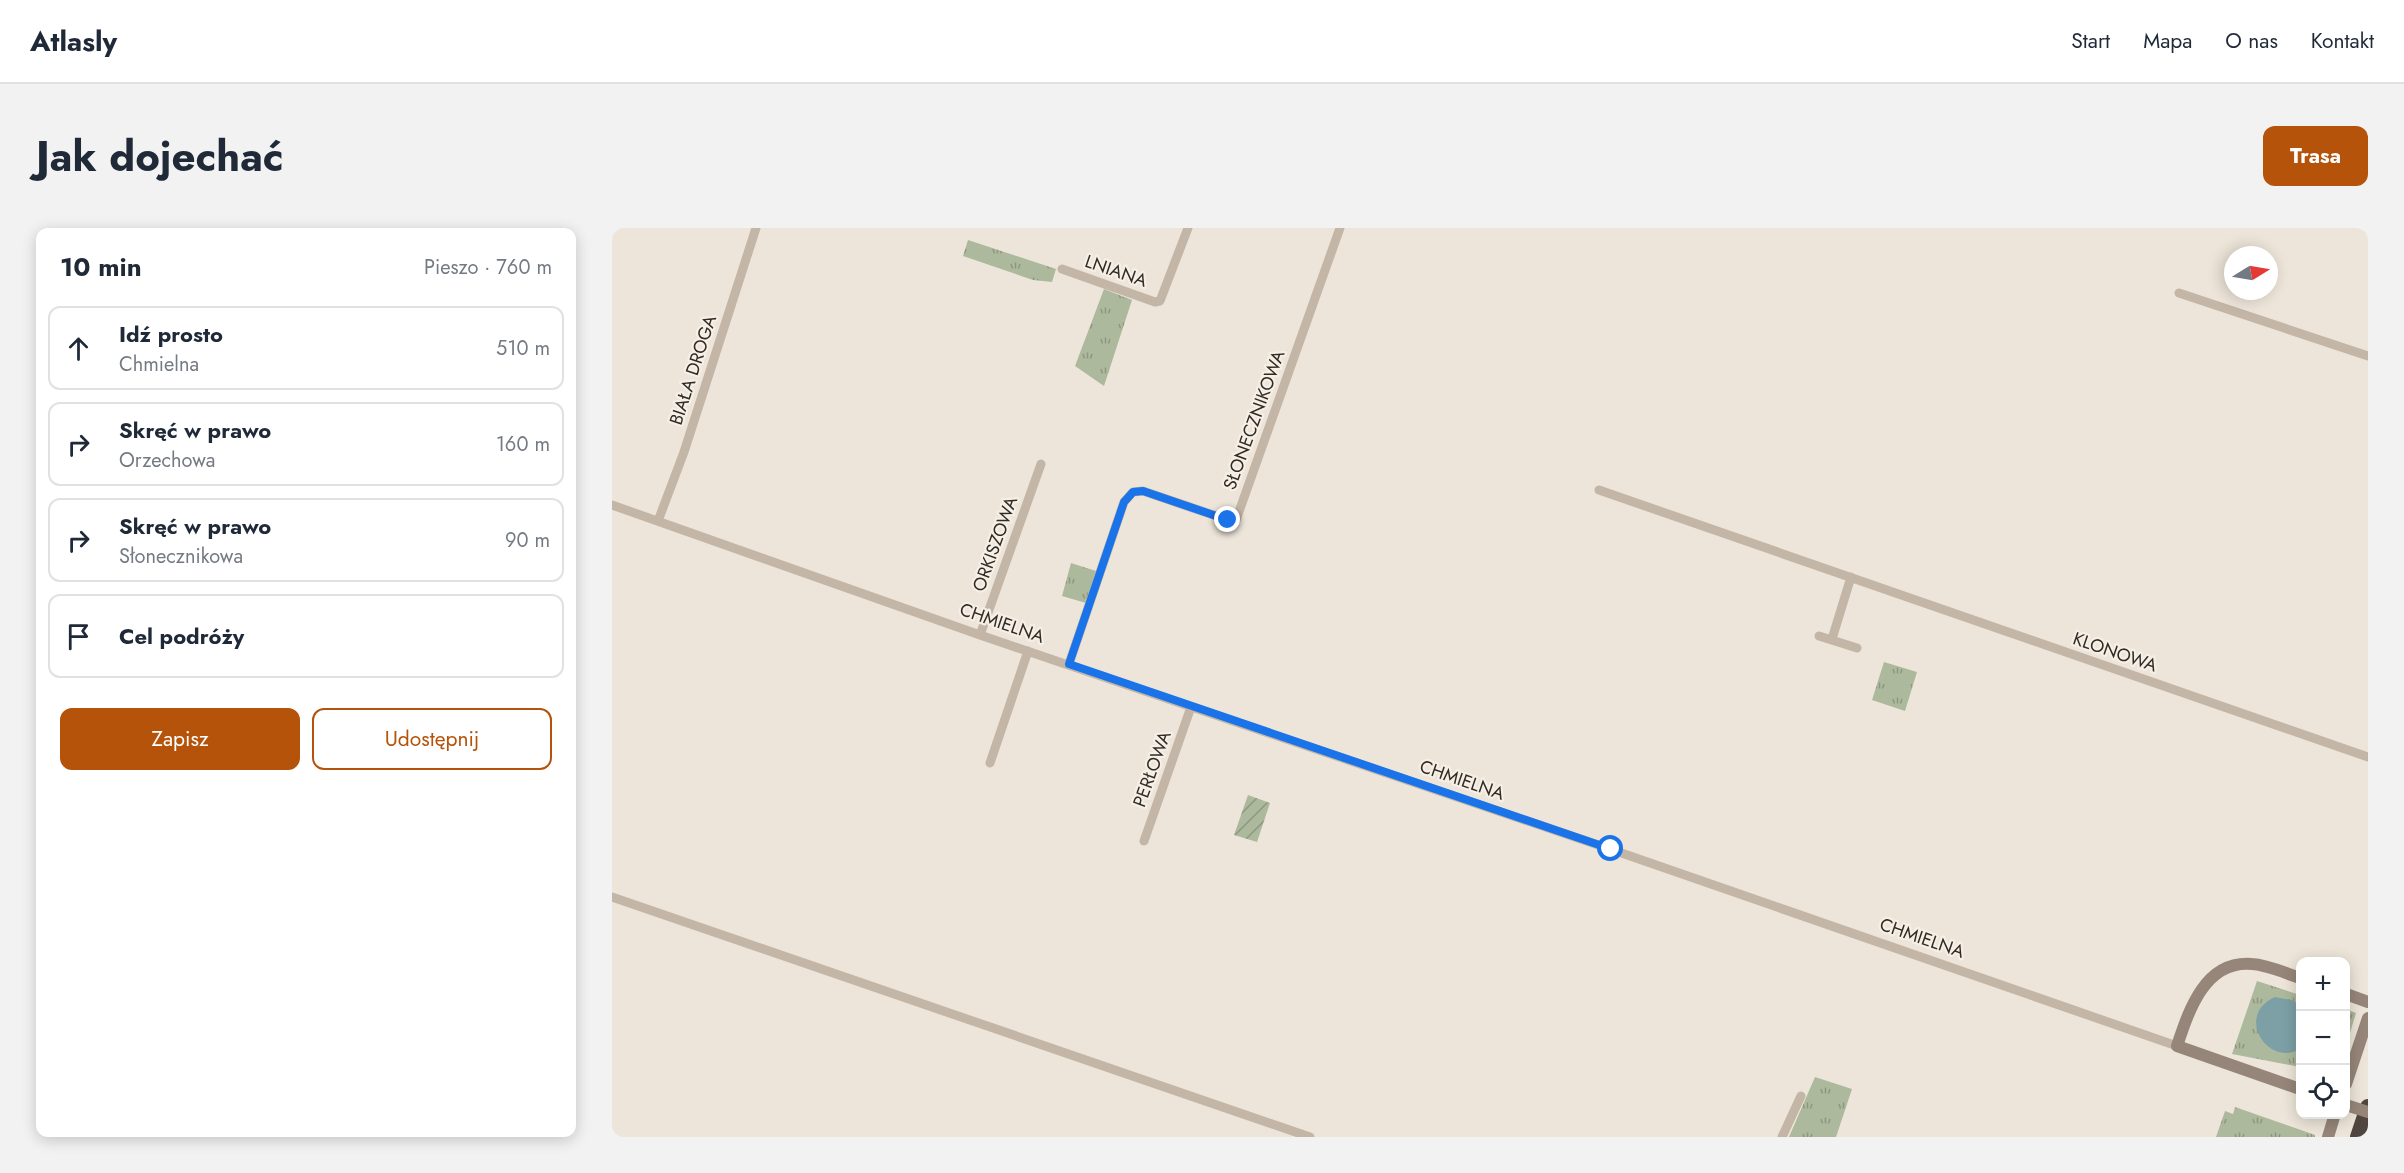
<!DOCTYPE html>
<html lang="pl">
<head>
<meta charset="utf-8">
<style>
  body { margin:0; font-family:Jost,sans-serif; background:#f2f2f3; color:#1f2937 }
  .controls { position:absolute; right:18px; bottom:18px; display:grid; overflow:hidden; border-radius:12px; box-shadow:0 3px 15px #0003 }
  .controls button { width:54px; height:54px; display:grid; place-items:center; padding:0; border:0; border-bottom:2px solid #e0e1e3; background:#fff; color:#1f2937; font:30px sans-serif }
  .compass { position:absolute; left:1612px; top:18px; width:54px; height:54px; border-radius:50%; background:#fff; box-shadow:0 3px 15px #0003; rotate:79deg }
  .stop { position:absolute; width:18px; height:18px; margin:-14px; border:4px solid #1a73e8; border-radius:50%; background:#fff }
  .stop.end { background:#1a73e8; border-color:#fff; box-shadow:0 2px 6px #0008 }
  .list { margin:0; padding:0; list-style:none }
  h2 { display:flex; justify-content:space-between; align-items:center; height:78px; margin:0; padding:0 24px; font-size:26px }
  h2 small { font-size:20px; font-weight:400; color:#747a83 }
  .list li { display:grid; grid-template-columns:39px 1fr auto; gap:18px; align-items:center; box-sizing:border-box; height:84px; margin:0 12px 12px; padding:0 12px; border:2px solid #e0e1e3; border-radius:12px }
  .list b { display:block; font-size:22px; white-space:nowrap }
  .list p { margin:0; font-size:20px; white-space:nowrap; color:#747a83 }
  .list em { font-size:20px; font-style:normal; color:#747a83 }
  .actions { display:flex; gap:12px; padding:18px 24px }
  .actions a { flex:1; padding:14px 0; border:2px solid #b45309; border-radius:12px; text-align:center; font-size:21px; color:#b45309 }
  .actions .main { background:#b45309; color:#fff }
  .icon { flex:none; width:33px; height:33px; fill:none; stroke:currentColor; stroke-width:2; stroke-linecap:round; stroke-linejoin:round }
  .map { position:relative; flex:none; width:1756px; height:909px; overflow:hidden; border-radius:12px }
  header { display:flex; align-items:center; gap:36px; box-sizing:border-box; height:84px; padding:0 30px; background:#fff; border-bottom:2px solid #e0e1e3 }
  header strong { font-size:28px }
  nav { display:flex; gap:33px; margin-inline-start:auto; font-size:21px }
  .intro { display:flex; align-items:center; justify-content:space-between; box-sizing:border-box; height:144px; padding:0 36px }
  h1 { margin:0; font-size:42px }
  .button { padding:15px 27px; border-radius:12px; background:#b45309; color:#fff; font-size:21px; font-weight:700 }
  main { display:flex; gap:36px; padding:0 36px }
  aside { flex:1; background:#fff; border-radius:12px; box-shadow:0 3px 15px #0003 }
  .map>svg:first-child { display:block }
  .grass { fill:url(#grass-tufts) }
  .garden { fill:url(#garden-furrows) }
  .water { fill:#7ca0a6 }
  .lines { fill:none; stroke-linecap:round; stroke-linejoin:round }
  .street { stroke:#c3b6a7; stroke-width:9 }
  .secondary { stroke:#968679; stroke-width:12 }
  .highway { stroke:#50463f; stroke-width:16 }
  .secondary-bridge { stroke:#968679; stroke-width:12 }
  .route { stroke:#1a73e8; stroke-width:8 }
  .labels { text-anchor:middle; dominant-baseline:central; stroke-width:4.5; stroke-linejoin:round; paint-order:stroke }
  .street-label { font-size:18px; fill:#312b26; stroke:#f5efe5 }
</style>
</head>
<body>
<header>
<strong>Atlasly</strong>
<nav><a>Start</a><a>Mapa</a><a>O nas</a><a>Kontakt</a></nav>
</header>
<div class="intro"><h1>Jak dojechać</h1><a class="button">Trasa</a></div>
<main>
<aside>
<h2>10 min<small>Pieszo · 760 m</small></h2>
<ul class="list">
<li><svg class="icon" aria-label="ahead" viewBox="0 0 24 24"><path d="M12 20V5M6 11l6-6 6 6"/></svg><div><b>Idź prosto</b><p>Chmielna</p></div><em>510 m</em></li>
<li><svg class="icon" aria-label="right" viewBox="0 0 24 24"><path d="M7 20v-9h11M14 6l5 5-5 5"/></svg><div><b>Skręć w prawo</b><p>Orzechowa</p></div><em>160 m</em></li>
<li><svg class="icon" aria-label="right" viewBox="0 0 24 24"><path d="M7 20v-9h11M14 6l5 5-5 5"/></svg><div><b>Skręć w prawo</b><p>Słonecznikowa</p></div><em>90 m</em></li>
<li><svg class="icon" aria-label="arrive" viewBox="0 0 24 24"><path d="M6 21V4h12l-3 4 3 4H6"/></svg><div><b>Cel podróży</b></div></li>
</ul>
<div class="actions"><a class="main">Zapisz</a><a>Udostępnij</a></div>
</aside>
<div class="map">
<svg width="1756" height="909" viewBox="0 0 1756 909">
  <defs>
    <pattern id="grass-tufts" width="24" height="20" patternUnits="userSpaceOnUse" patternTransform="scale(1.5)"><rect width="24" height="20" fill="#adb99c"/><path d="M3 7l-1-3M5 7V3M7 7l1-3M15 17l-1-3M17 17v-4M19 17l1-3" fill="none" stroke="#8d977f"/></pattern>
    <pattern id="garden-furrows" width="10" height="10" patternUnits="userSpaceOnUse" patternTransform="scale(1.5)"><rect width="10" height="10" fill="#adb99c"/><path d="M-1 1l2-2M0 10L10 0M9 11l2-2" fill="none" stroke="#8d977f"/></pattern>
  </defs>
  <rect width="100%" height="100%" fill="#ede5d9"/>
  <path class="grass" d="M356,12L444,41L440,54L421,52L351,28Z
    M492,61L520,72L492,158L463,138Z
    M459,335L484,343L474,375L450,368Z
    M1272,434L1305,444L1293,483L1260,472Z
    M1645,753L1688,767V839L1620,826Z
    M1734,781L1744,785L1734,818Z
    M1203,849L1240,861L1224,909H1177Z
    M1623,879L1703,907V909H1604L1613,883L1621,886Z"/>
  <path class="garden" d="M636,567L658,575L645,614L622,607Z"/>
  <path class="water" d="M1663,769L1679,772L1688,777V821C1656,840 1622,787 1663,769Z"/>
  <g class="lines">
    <path class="street" d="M450,41L543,74L548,73L576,0
      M1567,65L1756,128
      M987,262L1756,529
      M0,277L368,407L998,621L1565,818
      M46,293L72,224L144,0
      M368,407L429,236
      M1207,408L1245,420
      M1220,411L1239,349
      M457,436L512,274L521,264L531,263L616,292H624L728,0
      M378,535L416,423
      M532,613L579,479
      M0,669L698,909
      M1170,909L1189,868"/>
    <path class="secondary" d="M1688,750C1673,745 1656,737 1640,736C1593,732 1577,782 1565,818L1688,861
      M1734,766L1756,774
      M1734,856L1756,790
      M1716,909L1723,886"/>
    <path class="highway" d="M1746,909L1756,879"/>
    <path class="secondary-bridge" d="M1734,877L1756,884"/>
  </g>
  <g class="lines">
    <path class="route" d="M616,292L531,263L521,264L512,274L457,436L999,621"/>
  </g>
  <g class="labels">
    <g class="street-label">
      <text transform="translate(504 43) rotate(19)">LNIANA</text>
      <text transform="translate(81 142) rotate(-72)">BIAŁA DROGA</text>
      <text transform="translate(642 192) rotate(-70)">SŁONECZNIKOWA</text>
      <text transform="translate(383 316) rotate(-70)">ORKISZOWA</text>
      <text transform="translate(390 395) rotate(19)">CHMIELNA</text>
      <text transform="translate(1503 424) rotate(19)">KLONOWA</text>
      <text transform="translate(540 541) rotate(-70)">PERŁOWA</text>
      <text transform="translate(850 552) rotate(19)">CHMIELNA</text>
      <text transform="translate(1310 710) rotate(19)">CHMIELNA</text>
    </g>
  </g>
</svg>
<div class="controls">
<button>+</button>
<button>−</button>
<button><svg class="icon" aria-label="locate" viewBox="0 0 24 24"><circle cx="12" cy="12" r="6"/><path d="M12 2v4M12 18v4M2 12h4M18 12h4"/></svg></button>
</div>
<svg class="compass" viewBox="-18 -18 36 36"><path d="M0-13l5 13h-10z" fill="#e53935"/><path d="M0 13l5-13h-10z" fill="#747a83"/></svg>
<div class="stop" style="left:999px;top:621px"></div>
<div class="stop end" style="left:616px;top:292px"></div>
</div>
</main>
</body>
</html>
